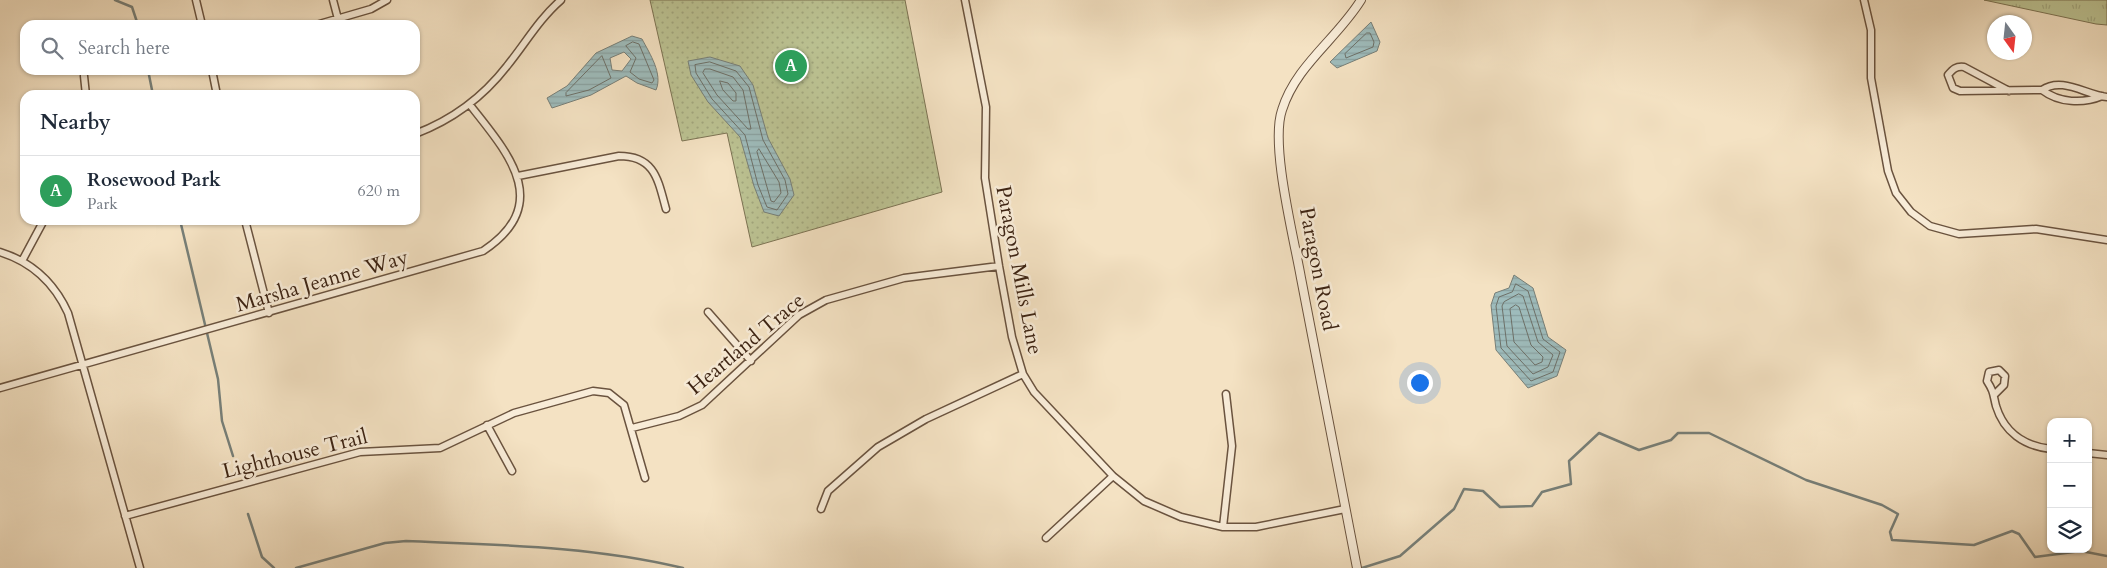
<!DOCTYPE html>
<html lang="en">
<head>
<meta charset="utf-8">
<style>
  body { margin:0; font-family:Cardo,serif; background:#f2f2f3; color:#1f2937 }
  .controls { position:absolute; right:15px; bottom:15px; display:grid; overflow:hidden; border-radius:10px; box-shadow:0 1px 4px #0004 }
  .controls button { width:45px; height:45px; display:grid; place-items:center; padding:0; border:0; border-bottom:1px solid #e0e1e3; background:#fff; color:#1f2937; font:25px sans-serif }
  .compass { position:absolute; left:1987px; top:15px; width:45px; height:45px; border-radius:50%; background:#fff; box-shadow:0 1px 4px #0004; rotate:165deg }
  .you { position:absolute; left:1419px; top:382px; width:18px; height:18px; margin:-12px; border:4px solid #fff; border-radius:50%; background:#1a73e8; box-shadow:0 0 0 8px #1a73e833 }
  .badge { display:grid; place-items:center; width:32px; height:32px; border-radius:50%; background:#7c3aed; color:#fff; font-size:16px; font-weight:700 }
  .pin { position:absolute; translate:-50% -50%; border:2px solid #fff; box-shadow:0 1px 5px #0006 }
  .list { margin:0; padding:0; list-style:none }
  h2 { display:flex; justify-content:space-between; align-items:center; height:65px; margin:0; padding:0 20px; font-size:21px }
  h2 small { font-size:16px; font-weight:400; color:#747a83 }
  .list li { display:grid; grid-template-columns:32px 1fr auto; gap:15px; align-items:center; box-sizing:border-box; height:70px; padding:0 20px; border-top:1px solid #e0e1e3 }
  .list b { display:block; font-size:19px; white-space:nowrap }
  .list p { margin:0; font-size:16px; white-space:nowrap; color:#747a83 }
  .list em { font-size:16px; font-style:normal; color:#747a83 }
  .icon { flex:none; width:28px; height:28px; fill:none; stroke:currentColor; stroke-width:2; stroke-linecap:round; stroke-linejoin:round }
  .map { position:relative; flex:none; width:2107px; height:568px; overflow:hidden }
  .search { position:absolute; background:#fff; box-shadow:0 1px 4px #0004; left:20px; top:20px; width:400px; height:55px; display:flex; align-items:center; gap:12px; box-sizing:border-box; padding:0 18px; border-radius:15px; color:#747a83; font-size:19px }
  .panel { position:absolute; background:#fff; box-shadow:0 1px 4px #0004; left:20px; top:90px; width:400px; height:135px; border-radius:15px }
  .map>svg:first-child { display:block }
  .grass { fill:url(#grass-tufts); stroke:#7c7353 }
  .park { fill:url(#park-dots); stroke:#7c7353 }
  .water { fill:url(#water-rules); stroke:#777f78; fill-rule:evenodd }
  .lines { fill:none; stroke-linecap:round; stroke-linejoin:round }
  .shore { stroke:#6d7068; stroke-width:1 }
  .stream { stroke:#777f78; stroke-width:2.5 }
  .minor-casing { stroke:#6a533f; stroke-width:9 }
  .tertiary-casing { stroke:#6a533f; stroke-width:10 }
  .minor { stroke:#f8ecd8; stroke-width:6 }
  .tertiary { stroke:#f8ecd8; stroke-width:8 }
  .labels { text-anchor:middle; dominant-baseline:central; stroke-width:5; stroke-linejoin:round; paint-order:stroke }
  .street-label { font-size:21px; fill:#3c2313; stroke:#f8ecd8 }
</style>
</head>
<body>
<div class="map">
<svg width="2107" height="568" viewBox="0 0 2107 568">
  <defs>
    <pattern id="grass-tufts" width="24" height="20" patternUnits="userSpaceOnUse" patternTransform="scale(1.25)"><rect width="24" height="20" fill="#bcc393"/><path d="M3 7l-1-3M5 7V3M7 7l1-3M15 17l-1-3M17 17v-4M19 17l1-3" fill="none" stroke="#a2a77e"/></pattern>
    <pattern id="park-dots" width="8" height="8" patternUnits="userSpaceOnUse" patternTransform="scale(1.25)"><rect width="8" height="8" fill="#bcc393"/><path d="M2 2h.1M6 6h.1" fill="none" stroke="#a2a77e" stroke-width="1.8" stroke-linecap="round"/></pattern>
    <pattern id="water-rules" width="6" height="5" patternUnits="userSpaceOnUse" patternTransform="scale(1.25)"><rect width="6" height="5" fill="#9ebcbc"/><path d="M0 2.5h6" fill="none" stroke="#89a1a1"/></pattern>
  </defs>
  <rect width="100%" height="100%" fill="#f4e2c3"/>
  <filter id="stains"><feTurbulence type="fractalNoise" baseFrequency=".004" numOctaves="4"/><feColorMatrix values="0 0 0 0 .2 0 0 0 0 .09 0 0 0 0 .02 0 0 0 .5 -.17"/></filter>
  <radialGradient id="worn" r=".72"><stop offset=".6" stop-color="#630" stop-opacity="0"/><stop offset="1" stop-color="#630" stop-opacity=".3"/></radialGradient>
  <path class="grass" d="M1984,0H2107V25L2096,24Z"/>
  <path class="park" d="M650,0H905L942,192L752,247L727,133L682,141Z"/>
  <path class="water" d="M1371,22L1380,42L1377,51L1337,68L1330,62Z
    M632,36L642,39C650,54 663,74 656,90L637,83L626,76L591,95L552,108L547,98L567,86L596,53ZM624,52L631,59L622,71L612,70L610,58Z
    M710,57L740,66L753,85L768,138L790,179L794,195L779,216L764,212L754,186L740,137L708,102L691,75L688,61Z
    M1514,275L1533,288L1548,337L1566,350L1557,376L1528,388L1496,350L1491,305L1495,293L1509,288Z"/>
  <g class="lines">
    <path class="shore" d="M1367,33H1370L1374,42L1373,47L1346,58L1345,54Z
      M633,42L639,44L654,80L652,83L639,79L630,72L636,58L626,46Z
      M602,56L611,78L589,90L566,96V93Z
      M710,62L736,71L749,87L763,140L785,180L788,194L777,210L767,207L758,185L745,135L712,99L696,73L695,65Z
      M705,69H710L733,77L743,90L751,129H748L717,95L703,73Z
      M720,81L728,83L736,93V101H733L723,90Z
      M759,149L779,182L781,193L774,202L771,201L757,152Z
      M1516,284L1528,291L1543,339L1560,352L1553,372L1531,381L1501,348L1496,306L1499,297L1512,292Z
      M1519,294L1523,296L1538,342L1553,355L1548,367L1533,374L1507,346L1502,306L1504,302Z
      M1516,305L1519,307L1531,345L1543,357L1542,362L1535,365L1514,342L1510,309Z"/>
    <path class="stream" d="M115,0L132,7L138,25
      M148,70L153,95
      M180,220L218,379L222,421L233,456
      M248,514L262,557L274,568
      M296,568L385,543L406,541C499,545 592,546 683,568
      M1362,568L1400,556L1454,509L1464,489L1483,491L1500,507L1532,506L1542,492L1571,484L1569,461L1599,433L1639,450L1671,440L1678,433H1709L1806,480L1882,505L1898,514L1890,532L1892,540L1974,545L2012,531L2019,534L2035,557L2081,551L2107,556"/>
    <defs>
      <path id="minor" d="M196,0L202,25
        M333,0L338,19
        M965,0L986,107L985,178L999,266L1012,337L1023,374L1034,392L1113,476L1144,501L1181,517L1223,527H1256L1345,509
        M1864,0L1871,30V78L1888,171L1896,193L1911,212L1930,226L1959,234L2036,229L2107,240
        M316,25L371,9L387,0
        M212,70L217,95
        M84,76L86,95
        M2042,90C2059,103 2083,104 2102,96
        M2009,91L1964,67C1956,66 1953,69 1948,75L1953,88L1960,91L2042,90C2062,76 2086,95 2107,97
        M415,134C452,120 483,97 507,66C525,44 539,19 561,0
        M518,176L619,156C655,156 658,180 666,209
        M245,220L269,313
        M0,252C32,262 54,282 68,313L140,568
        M22,261L44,220
        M708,312L751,361
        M0,388L483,251C554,204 508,153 470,105
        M1995,394L2004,385L2005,376L1999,370L1989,372L1987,381C1994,392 1993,394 1996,406C2004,432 2024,446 2051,449
        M487,425L512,471
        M632,428L679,416L702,405L799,315L826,300L904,278L999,266
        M2088,453L2107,455
        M821,509L828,491L878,447L926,419L1023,374
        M125,516L360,452L440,448L514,413L593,391L609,393L624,405L645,478
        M1223,527L1232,446L1226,394
        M1046,538L1113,476"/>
      <path id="tertiary" d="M1357,568C1338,471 1320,374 1301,278C1294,238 1270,145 1282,110C1296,65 1337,39 1361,0"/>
    </defs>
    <use href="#minor" class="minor-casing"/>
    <use href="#tertiary" class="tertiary-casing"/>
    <use href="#minor" class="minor"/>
    <use href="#tertiary" class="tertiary"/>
  </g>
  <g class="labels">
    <g class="street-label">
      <text transform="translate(1318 269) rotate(79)">Paragon Road</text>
      <text transform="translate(1019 270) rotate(79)">Paragon Mills Lane</text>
      <text transform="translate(322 281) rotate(-16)">Marsha Jeanne Way</text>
      <text transform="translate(746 344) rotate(-40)">Heartland Trace</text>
      <text transform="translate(295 454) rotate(-14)">Lighthouse Trail</text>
    </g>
  </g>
  <rect width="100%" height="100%" filter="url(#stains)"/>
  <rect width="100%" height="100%" fill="url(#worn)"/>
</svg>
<div class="controls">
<button>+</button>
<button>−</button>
<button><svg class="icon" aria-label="layers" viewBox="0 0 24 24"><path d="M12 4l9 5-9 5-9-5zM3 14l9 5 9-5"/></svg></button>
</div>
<svg class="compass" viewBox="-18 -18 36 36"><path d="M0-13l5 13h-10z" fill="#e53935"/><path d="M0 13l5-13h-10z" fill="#747a83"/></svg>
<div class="you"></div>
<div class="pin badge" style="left:791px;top:66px;background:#2e9e5b">A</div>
<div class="search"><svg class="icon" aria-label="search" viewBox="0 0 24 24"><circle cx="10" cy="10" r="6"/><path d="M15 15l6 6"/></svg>Search here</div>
<section class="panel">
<h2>Nearby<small></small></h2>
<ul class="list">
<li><span class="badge" style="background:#2e9e5b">A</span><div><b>Rosewood Park</b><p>Park</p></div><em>620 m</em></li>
</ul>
</section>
</div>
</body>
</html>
